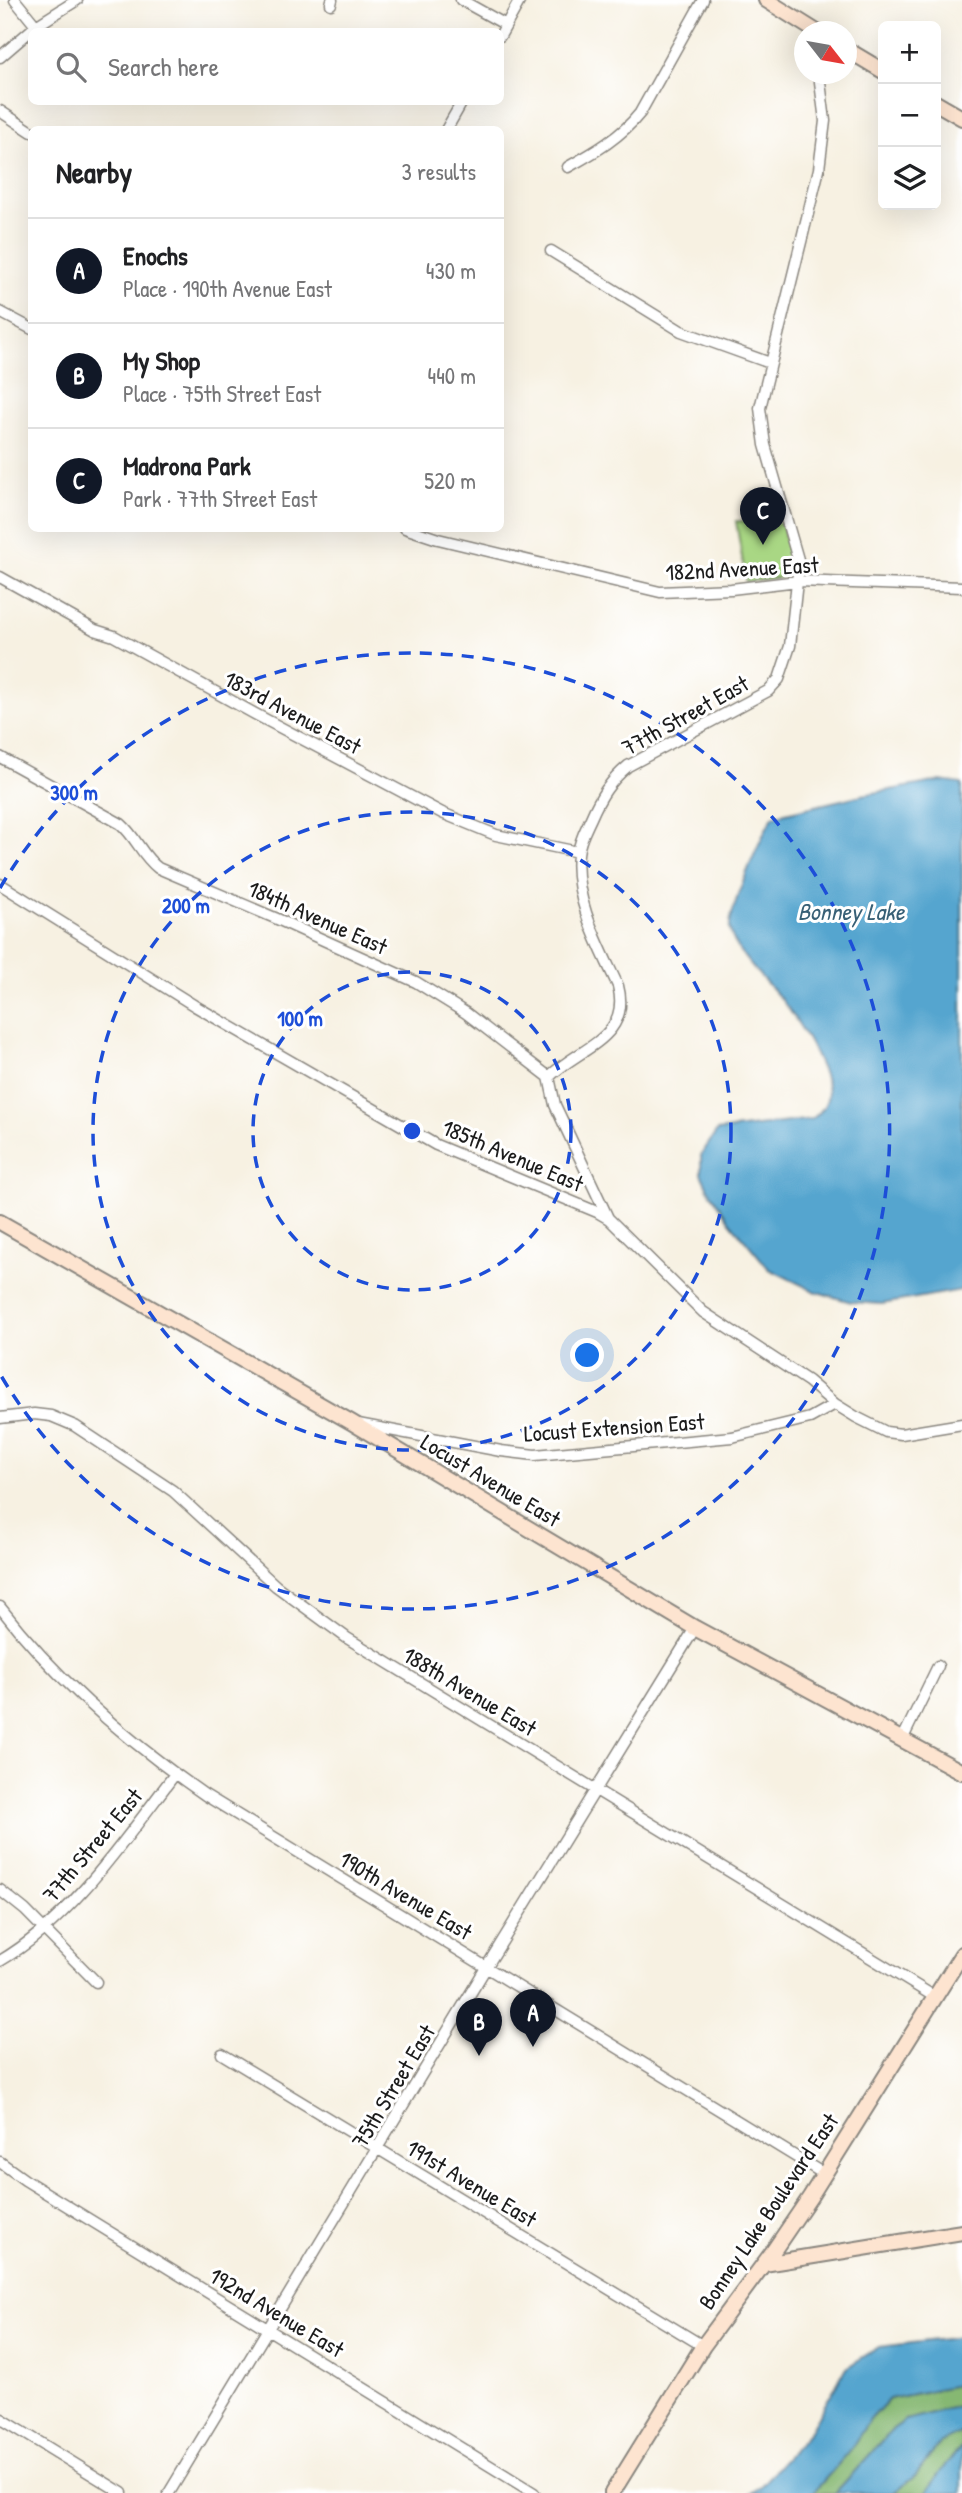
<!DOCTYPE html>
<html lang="en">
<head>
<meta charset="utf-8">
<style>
  body { margin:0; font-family:"Patrick Hand",sans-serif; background:#f6f6f6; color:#202124 }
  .controls { position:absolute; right:21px; top:21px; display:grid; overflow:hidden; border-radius:10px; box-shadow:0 7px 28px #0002 }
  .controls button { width:63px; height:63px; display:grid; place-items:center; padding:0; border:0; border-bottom:2px solid #e0e0e0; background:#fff; color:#202124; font:35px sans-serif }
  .compass { position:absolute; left:794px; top:21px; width:63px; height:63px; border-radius:50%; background:#fff; box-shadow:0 7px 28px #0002; rotate:121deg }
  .you { position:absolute; left:588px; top:1356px; width:24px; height:24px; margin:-18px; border:5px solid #fff; border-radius:50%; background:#1a73e8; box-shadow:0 0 0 10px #1a73e833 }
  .badge { display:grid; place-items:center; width:46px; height:46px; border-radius:50%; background:#111827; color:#fff; font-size:23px; font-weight:700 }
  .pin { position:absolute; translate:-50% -58px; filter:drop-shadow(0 2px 4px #0008) }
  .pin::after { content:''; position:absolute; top:37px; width:24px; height:21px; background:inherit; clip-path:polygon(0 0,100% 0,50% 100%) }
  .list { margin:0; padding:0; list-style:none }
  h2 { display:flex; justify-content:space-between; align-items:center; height:91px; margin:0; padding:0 28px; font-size:30px }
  h2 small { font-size:23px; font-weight:400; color:#757577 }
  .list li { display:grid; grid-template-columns:46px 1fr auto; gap:21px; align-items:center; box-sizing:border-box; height:105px; padding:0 28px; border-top:2px solid #e0e0e0 }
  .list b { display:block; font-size:26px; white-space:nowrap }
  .list p { margin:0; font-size:23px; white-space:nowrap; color:#757577 }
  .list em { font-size:23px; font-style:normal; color:#757577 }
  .icon { flex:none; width:38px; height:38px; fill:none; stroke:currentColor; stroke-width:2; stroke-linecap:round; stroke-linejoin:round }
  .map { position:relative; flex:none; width:962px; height:2493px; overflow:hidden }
  .search { position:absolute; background:#fff; box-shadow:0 7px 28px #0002; left:28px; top:28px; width:476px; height:77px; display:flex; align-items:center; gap:18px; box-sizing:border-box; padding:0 24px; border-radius:10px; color:#757577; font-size:26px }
  .panel { position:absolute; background:#fff; box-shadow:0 7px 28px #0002; left:28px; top:126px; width:476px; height:406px; border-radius:10px }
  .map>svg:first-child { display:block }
  .green { fill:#a9d784; stroke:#627a50; stroke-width:2 }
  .forest { fill:#86b872; stroke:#516a47; stroke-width:2 }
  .water { fill:#55a5cf; stroke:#386076; stroke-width:2 }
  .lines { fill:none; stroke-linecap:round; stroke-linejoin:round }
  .street-casing { stroke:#8a867f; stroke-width:13 }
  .secondary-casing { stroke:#8a867f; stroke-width:18 }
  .street { stroke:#fff; stroke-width:10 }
  .secondary { stroke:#fde4d0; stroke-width:14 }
  .ring { fill:none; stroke:#1d4ed8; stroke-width:3.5; stroke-dasharray:12 9 }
  .labels { text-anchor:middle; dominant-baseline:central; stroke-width:6; stroke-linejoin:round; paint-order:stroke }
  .street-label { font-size:23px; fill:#1c1c1c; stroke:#fff }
  .water-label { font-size:24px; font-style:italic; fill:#386076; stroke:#fff }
  .centre { fill:#1d4ed8; stroke:#fff; stroke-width:3.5 }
  .ring-label { font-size:21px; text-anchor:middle; font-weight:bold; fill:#1d4ed8; stroke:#fff; stroke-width:6; stroke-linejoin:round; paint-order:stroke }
</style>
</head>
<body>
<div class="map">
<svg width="962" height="2493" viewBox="0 0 962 2493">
  <rect width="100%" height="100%" fill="#fff"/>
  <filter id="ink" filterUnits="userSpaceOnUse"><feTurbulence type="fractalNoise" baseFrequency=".0143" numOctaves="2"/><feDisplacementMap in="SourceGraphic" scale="14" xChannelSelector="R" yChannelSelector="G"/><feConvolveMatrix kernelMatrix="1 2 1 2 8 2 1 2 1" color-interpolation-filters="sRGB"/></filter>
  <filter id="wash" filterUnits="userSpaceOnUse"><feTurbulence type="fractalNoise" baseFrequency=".00686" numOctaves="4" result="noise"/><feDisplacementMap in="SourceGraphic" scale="28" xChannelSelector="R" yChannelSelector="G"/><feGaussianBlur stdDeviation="1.57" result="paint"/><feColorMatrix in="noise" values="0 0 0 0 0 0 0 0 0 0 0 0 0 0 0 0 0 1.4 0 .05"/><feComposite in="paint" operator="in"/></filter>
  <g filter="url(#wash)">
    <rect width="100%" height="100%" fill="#f7f1e2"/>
    <path class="green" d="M736,521L782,523L791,566L784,577L746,582Z"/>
    <path class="forest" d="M962,2384V2405L906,2420L893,2429L835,2493H813L848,2453L868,2422L889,2399Z
      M962,2432V2447L946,2464L926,2493H893L915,2476L941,2442Z"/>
    <path class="water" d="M940,781L962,784V1290L882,1304L851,1302L814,1291L769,1269L730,1222L708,1189L701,1174V1155L717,1131L812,1119C835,1102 829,1085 819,1063C809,1040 797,1019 781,999C766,981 735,953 730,930C727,913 763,833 773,816L862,795Z
      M962,2337V2384L889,2399L868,2422L848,2453L813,2493H751L760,2487L810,2431L846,2368L879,2347Z
      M962,2405V2432L941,2442L915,2476L893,2493H835L893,2429L906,2420Z
      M962,2447V2493H926L946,2464Z"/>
  </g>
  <g filter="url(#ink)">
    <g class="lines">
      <defs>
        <path id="street" d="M15,0L36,26
          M461,0L506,25
          M331,4L332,0
          M500,36L520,0
          M0,57L36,26L77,0
          M0,111L32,132
          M446,130L462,102
          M568,167C595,152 621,137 640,113L703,0
          M551,251L681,331L770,363
          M0,312L32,329
          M405,528L438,539L660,592L731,589L798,581L962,587
          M0,577L95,630L114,636L255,714L442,813L496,835L578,852
          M0,757L121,824C136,837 142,856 158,868L275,918L416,982L466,1013L549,1077
          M0,884L195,1006L436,1145L597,1212L609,1219L703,1312L808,1381L835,1404L856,1417L886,1432L901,1434L962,1424
          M549,1077C578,1048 632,1038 618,986C600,947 573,899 578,854C579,841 586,829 591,818C600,797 610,781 628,766L768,691L779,679L790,646L799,563L765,445L760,408L819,169L825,121L819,74
          M549,1077L555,1105L608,1218
          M0,1418L34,1414L51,1416L75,1426L173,1491L276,1586L347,1638L935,1997
          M358,1424L501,1451L535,1455L732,1437L810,1418L835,1404
          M0,1607C57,1681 130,1743 205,1795L824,2174
          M902,1740L938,1666
          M0,1890L25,1910L96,1982
          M0,1961C72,1919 125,1839 175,1774
          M222,2054L703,2346
          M0,2162L25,2180L534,2493
          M0,2418L122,2493
          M169,2493L487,1966L695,1628"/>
        <path id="secondary" d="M766,0L817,32
          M846,49L883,71
          M936,103L962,118
          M0,1222L351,1422L695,1628L962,1772
          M764,2264L962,2232
          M612,2493L703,2346L774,2250L810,2197L962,1954"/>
      </defs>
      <use href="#street" class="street-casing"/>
      <use href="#secondary" class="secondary-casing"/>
      <use href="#street" class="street"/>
      <use href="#secondary" class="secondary"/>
    </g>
  </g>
  <g class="ring">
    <circle cx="412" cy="1131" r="159"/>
    <circle cx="412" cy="1131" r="319"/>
    <path d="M0 888A478 478 0 1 1 0 1374"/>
  </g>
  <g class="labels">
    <g class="street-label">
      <text transform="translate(742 568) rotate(-3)">182nd Avenue East</text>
      <text transform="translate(293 712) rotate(28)">183rd Avenue East</text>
      <text transform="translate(685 715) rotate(-29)">77th Street East</text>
      <text transform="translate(318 917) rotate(24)">184th Avenue East</text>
      <text transform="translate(513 1155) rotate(23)">185th Avenue East</text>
      <text transform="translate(614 1427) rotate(-4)">Locust Extension East</text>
      <text transform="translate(491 1480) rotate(31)">Locust Avenue East</text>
      <text transform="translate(470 1691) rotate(31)">188th Avenue East</text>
      <text transform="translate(92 1845) rotate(-50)">77th Street East</text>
      <text transform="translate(406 1895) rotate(31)">190th Avenue East</text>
      <text transform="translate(393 2086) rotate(-59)">75th Street East</text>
      <text transform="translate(472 2183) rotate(31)">191st Avenue East</text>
      <text transform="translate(768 2211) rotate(-56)">Bonney Lake Boulevard East</text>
      <text transform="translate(277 2312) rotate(31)">192nd Avenue East</text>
    </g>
    <g class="water-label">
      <text x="851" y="911">Bonney Lake</text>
    </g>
  </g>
  <circle cx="412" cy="1131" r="10" class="centre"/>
  <g class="ring-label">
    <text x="74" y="800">300 m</text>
    <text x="186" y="913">200 m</text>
    <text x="300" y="1026">100 m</text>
  </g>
</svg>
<div class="controls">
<button>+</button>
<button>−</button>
<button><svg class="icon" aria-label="layers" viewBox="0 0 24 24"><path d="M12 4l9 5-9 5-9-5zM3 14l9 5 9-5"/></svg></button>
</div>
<svg class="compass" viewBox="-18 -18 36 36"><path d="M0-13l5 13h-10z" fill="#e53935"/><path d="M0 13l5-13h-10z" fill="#757577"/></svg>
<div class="you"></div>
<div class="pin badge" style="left:533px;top:2047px">A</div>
<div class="pin badge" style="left:479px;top:2056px">B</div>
<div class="pin badge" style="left:763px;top:545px">C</div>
<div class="search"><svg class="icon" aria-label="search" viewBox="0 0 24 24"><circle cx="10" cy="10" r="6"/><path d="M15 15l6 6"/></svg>Search here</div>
<section class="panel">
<h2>Nearby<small>3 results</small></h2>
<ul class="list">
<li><span class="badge">A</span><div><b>Enochs</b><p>Place · 190th Avenue East</p></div><em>430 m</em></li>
<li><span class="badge">B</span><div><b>My Shop</b><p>Place · 75th Street East</p></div><em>440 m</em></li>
<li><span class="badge">C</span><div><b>Madrona Park</b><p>Park · 77th Street East</p></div><em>520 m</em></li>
</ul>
</section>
</div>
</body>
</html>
